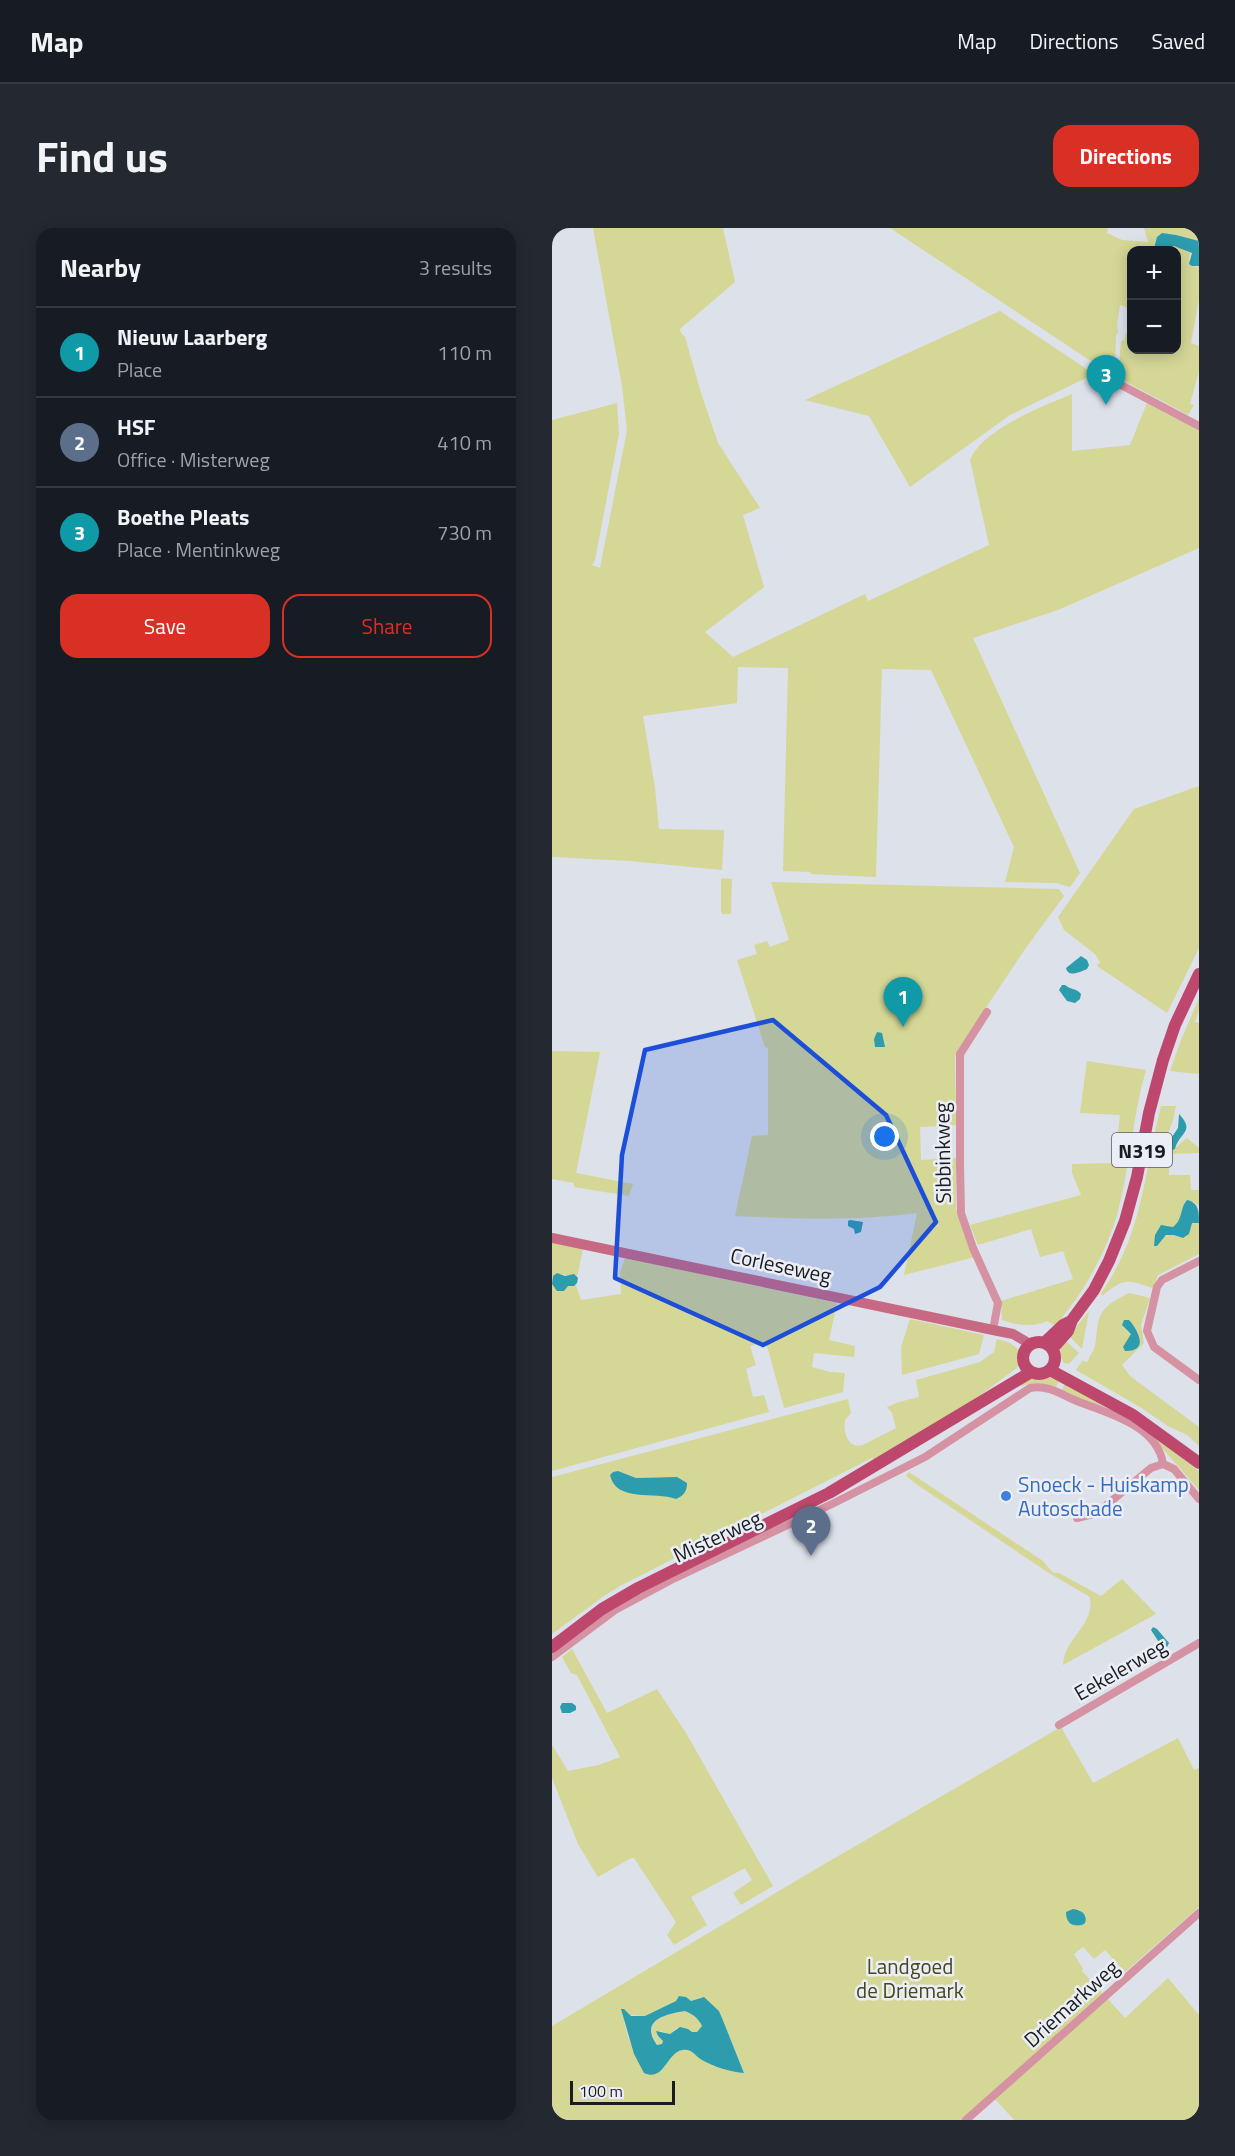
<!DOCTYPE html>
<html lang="en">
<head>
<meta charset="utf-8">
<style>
  body { margin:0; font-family:"Titillium Web",sans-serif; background:#242831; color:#f1f3f6 }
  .controls { position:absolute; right:18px; top:18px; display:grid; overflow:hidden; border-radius:12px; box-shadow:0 3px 15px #0003 }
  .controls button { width:54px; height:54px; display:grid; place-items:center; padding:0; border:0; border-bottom:2px solid #363941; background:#171b24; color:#f1f3f6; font:30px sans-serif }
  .scale { position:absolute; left:18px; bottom:15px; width:105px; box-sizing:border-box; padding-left:6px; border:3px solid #1b1c1f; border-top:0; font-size:16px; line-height:21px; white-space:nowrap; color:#1b1c1f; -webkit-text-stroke:4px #ebeef7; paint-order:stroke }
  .you { position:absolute; left:333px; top:909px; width:21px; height:21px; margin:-15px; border:4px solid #fff; border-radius:50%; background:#1a73e8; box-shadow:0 0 0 9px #1a73e833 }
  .badge { display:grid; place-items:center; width:39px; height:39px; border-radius:50%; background:#d93025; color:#fff; font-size:20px; font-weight:700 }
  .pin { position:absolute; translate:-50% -50px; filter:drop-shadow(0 2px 3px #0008) }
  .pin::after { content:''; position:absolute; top:32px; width:21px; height:18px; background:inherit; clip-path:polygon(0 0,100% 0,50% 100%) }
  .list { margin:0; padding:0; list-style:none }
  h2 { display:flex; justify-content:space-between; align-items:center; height:78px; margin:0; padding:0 24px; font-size:26px }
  h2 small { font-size:20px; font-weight:400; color:#9ea1a6 }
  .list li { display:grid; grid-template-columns:39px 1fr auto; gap:18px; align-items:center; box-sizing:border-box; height:90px; padding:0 24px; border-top:2px solid #363941 }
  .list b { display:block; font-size:22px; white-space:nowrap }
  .list p { margin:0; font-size:20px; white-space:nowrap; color:#9ea1a6 }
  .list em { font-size:20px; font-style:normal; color:#9ea1a6 }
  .actions { display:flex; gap:12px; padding:18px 24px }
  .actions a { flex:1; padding:14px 0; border:2px solid #d93025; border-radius:18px; text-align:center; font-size:21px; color:#d93025 }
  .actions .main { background:#d93025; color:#fff }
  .map { position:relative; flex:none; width:647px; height:1892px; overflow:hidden; border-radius:18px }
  header { display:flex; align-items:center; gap:36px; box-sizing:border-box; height:84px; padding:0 30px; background:#171b24; border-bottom:2px solid #363941 }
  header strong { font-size:28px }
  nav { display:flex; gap:33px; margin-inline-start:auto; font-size:21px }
  .intro { display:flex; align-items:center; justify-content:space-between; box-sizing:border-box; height:144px; padding:0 36px }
  h1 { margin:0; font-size:42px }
  .button { padding:15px 27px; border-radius:18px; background:#d93025; color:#fff; font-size:21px; font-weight:700 }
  main { display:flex; gap:36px; padding:0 36px }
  aside { flex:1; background:#171b24; border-radius:18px; box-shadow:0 3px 15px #0003 }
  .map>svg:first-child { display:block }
  .green { fill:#d4d796; fill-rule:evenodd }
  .water { fill:#2d9cad; fill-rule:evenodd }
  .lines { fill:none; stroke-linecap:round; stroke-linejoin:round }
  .street { stroke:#d492a2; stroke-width:8 }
  .secondary { stroke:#c86984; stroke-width:10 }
  .primary { stroke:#be476e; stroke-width:12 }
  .marked { fill:#1d4ed8; fill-opacity:0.2; stroke:#1d4ed8; stroke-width:4.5; stroke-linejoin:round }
  .shop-dot { fill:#3f7fe0; stroke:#ebeef7; stroke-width:2 }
  .labels { text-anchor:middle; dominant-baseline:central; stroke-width:5; stroke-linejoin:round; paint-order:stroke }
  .shield { fill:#ebeef7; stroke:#595b60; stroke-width:1.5 }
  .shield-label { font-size:20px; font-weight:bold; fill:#1b1c1f }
  .street-label { font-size:21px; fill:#1b1c1f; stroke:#ebeef7 }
  .shop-label { font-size:21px; fill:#366cbe; stroke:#ebeef7; text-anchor:start }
  .park-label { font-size:21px; fill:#45471d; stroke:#ebeef7 }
</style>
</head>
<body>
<header>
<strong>Map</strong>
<nav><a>Map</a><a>Directions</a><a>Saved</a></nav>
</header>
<div class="intro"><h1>Find us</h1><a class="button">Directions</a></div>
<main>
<aside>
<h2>Nearby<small>3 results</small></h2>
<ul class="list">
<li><span class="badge" style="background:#0f9aa8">1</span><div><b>Nieuw Laarberg</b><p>Place</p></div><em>110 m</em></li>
<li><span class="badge" style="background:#5c6f8a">2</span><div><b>HSF</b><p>Office · Misterweg</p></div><em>410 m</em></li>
<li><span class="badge" style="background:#0f9aa8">3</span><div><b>Boethe Pleats</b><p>Place · Mentinkweg</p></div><em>730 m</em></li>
</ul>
<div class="actions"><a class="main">Save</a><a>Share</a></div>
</aside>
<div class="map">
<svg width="647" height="1892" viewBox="0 0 647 1892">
  <rect width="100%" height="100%" fill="#dde1ea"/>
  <path class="green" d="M41,0H171L183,54L128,101L129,105L133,109L149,165L166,215L208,280L191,287L212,359L153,404L181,429L313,366L316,373L437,317L418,232C431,201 489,179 520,166V223L578,217L595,175L647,202V320L506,382L421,410L528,645L518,659L504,655L453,654L462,619L379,442L330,441L324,649L259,646L258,644L231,643L236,440L186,439L185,475L91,488L103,560L107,601L172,602L170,642L78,633L0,629V192L65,175L67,206L43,332L40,337L48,340L75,202L70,158Z
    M338,0H556L555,5L570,12L596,14L592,0H647V13L618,6L605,9L602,19L605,22H580L579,100L574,79L568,77L565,96L566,105L564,107L563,139L567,138L569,113L572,112L574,105H579L580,122H624V22H614L622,18L639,24L637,31L643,39L647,38V71L639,115L647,118V143L638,176L642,177L636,187L627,182L557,145Z
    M448,83L542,146L458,187L358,259L317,188L253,172Z
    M647,558V720L615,785L545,738L548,734L543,726L512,702L506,689L582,581Z
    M169,650L180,651L179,686H170L169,683Z
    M219,654L507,661L512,668L473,721L407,820L403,829L404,897L368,899L369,932L404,930V981L423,1029L352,1047L365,985C305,993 243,991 183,988L200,908L216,907V820L213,819L185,732L205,726L202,717L215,713L218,719L237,712Z
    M647,770V782L643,794L647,795V846L618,843L629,812Z
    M0,823L48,824L24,945L81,956L77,968L22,959V955L0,951Z
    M535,833L594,842C580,889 578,940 565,987C555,1021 533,1063 510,1089L512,1093L506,1099L495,1093C478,1100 466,1097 450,1092L449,1073L521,1051L511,1023L488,1029L479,1001L426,1017L418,997L529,967L520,945V936L563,935L568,887L528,885Z
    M609,878H624L621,892L613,914V918L616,922L622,921L635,910L647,920V925L617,926V947H638L639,962H647V979L644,975L635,972L633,973L630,984L625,996L622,999L613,997L610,1010L616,1007H624L640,995H647V1026L606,1047L601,1060C574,1052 573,1049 550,1068L549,1065C591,1006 592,946 609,878Z
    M0,1014L31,1021L25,1049L9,1046L0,1049Z
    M73,1030L285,1075L277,1112L303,1118L302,1129L262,1125L260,1139L278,1144L293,1145L291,1164L232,1180L214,1114L198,1118L204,1137L194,1141L201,1169L212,1167L217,1184L0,1243V1056L3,1060L12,1063L16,1058L24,1057L29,1072L69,1066L68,1044Z
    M577,1065L598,1070L589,1097L592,1115L570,1137L578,1148L647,1199V1218L635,1207L616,1198L588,1179L524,1142L530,1133L536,1134C537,1128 540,1126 542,1121C544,1116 544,1108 545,1102C547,1080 558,1075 577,1065ZM572,1092C582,1098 587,1101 588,1113L578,1110L579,1106L570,1097Z
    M537,1083L530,1121L517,1108Z
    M358,1091L432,1107L427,1126L350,1147L349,1119Z
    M445,1111L458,1115L467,1122L468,1132L465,1140L394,1192L324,1233L320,1230L68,1358L52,1368L0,1406V1249L296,1171L299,1185L293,1192C291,1205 296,1221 311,1217L344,1200L340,1185L335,1179L347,1174L367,1169L364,1152L428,1134L442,1124ZM61,1244L66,1243L84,1250L111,1249L124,1271L109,1267H93L58,1247Z
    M512,1111L527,1125L517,1136L512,1135C506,1127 508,1119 512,1111Z
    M496,1148L507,1153L504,1159C491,1155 480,1154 468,1159L475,1150Z
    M513,1155L565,1182L537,1174L510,1162Z
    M596,1204L647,1243V1262Z
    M357,1244L491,1333L501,1345H507L549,1368L570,1351L604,1386L511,1437C512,1410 543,1398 538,1369L497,1345L367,1258L354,1248Z
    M20,1421L55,1485L105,1461L134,1505L221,1658L189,1677L181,1665L200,1652L193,1640L139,1669L155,1697L122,1717L115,1707L124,1694L82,1630H79L46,1649L26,1616L0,1550V1517L16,1543L47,1537L68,1529L25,1447L19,1445L10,1429Z
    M509,1499L541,1555L626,1510L642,1542L647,1540V1679L573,1744L553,1722L542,1731L531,1719L522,1726L531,1741L530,1743L552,1767L412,1892H0V1798L269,1638ZM526,1681L534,1688L530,1697C523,1698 518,1698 515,1690ZM127,1768L134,1769L139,1773L150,1769L167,1783L192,1844L189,1845C176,1841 160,1839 149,1831C142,1826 138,1819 129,1822C114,1827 111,1854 92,1844C84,1827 69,1800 72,1781L77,1787L93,1788L124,1773Z
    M616,1750L647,1787V1892H462L442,1870L555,1770L573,1790Z
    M133,1783C141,1786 147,1791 150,1798L145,1804H140L136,1801L125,1800L118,1806L108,1803L105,1808L111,1813L110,1816L106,1817C87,1792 114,1787 133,1783Z"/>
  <path class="water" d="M610,5L624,7L647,13V38H640L637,36L640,25L622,18L614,22H605L602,20L605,9Z
    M529,728L535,732L537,737L535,741C528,744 516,750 514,740Z
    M510,757H513C519,762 524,760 529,766L528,771L523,775L515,773L507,762Z
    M325,804L330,805L333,819H323L322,811Z
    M627,886C644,904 627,904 623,921L620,922L618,912L626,900Z
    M635,972C647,975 647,983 647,995H640L637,1006L631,1010L622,1007H614L605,1018H602L603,1007L609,997L621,999C631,992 628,979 635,972Z
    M298,992L311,994L309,1004L303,1006L302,1001L296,998V993Z
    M5,1045L13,1048L22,1046L26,1050L25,1055L22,1058H16L12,1063H5L0,1056L1,1048Z
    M572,1092H577C587,1103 597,1124 573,1123L571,1119L579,1106L570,1097Z
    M66,1243L84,1250L125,1249L135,1255C135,1264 131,1268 124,1271C103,1263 64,1275 58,1247L61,1244Z
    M601,1399L605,1401L617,1415L615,1419H610L599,1402Z
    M10,1475H20L24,1478V1482L18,1485H10L8,1479Z
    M521,1681C529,1682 536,1686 533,1695L530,1697C520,1699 514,1695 514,1684Z
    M127,1768L134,1769L139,1773L152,1769L167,1783L170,1790L192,1845C179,1844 162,1839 150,1832C143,1828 140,1820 130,1822C114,1826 112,1854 92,1845L82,1826L69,1781H72L79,1788H93L124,1773ZM133,1783C141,1786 147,1791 150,1798L145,1804H140L136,1801L128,1799L118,1806L104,1803L106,1808L111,1813L110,1816L105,1817C87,1792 114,1786 133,1783Z"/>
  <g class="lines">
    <path class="street" d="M550,147L647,198
      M435,784L408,826V937L409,985L421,1020L446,1075L441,1102
      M647,1033L610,1052L605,1059L595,1103L602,1119L647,1152
      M525,1290L545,1285L599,1240L611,1236L622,1241L647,1271
      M0,1429L63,1382L119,1352L282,1275L373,1229L478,1160C498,1156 512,1169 530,1175C559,1186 606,1199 611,1236
      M507,1497L647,1415
      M414,1892L647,1685"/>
    <path class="secondary" d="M0,1010L441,1102L461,1106L478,1116"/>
    <path class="primary" d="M471 1130a16 16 0 1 1 32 0a16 16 0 1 1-32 0Z
      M493,1114L511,1097L519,1093
      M501,1120L516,1103L520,1092L542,1062L557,1033L573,993L585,949L597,885L611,832L623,797L647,746
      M498,1142L581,1187L647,1235
      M0,1419L50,1381L86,1360L277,1265L479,1144"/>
  </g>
  <path class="marked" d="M221,792L334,887L384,994L328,1059L211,1117L63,1050L70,927L93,822Z"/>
  <circle class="shop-dot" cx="454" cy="1268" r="6"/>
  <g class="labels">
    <rect class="shield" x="560" y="905" width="60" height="34" rx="4.5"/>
    <g class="shield-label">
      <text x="590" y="922">N319</text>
    </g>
    <g class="street-label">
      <text transform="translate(390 925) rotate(-91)">Sibbinkweg</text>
      <text transform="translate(229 1037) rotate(12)">Corleseweg</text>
      <text transform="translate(165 1308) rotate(-25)">Misterweg</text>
      <text transform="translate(568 1441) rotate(-30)">Eekelerweg</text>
      <text transform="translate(519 1775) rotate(-42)">Driemarkweg</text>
    </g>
    <g class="shop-label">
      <text x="466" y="1256">Snoeck - Huiskamp<tspan x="466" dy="24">Autoschade</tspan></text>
    </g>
    <g class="park-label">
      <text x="358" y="1738">Landgoed<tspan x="358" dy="24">de Driemark</tspan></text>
    </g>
  </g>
</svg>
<div class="controls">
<button>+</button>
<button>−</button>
</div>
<div class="scale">100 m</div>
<div class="you"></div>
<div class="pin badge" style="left:351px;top:799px;background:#0f9aa8">1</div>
<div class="pin badge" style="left:259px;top:1328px;background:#5c6f8a">2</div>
<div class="pin badge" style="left:554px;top:177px;background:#0f9aa8">3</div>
</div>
</main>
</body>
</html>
